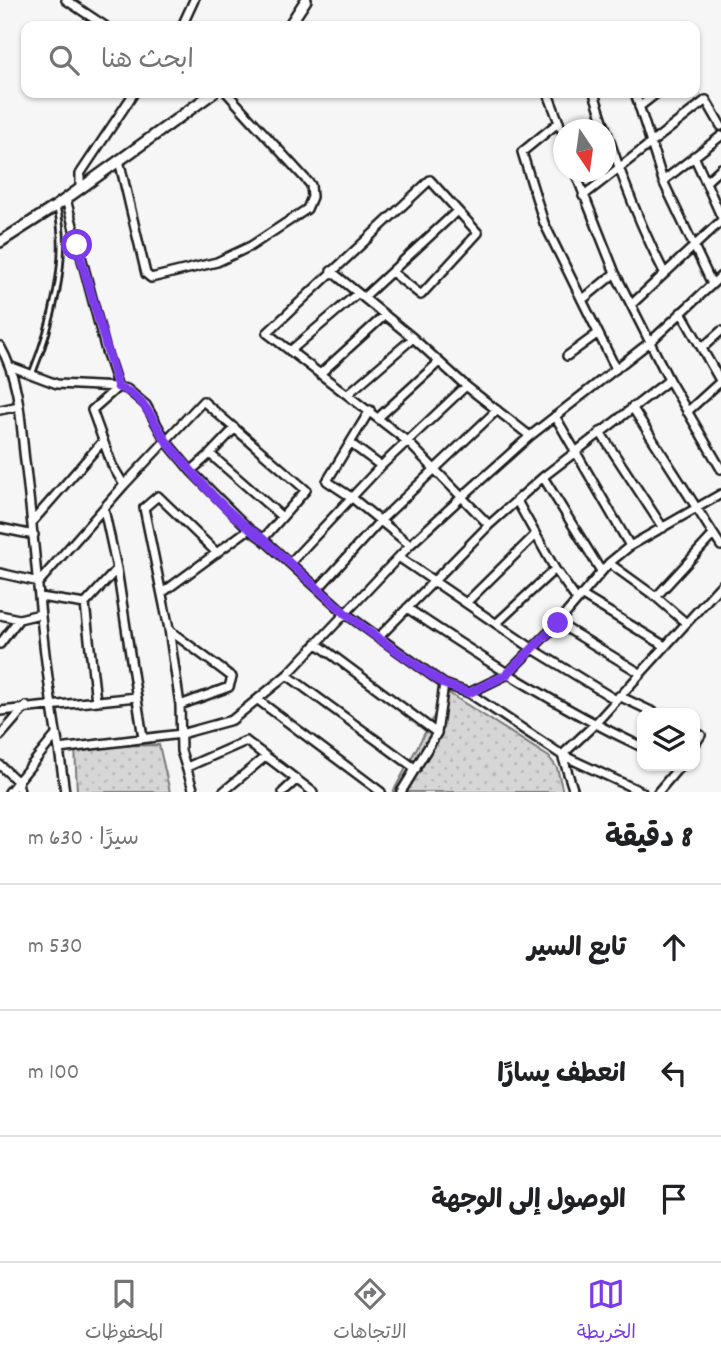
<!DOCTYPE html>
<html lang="ar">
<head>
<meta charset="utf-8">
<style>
  body { margin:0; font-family:Dekko,"Playpen Sans Arabic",sans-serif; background:#f6f6f6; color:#202124; direction:rtl }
  .controls { position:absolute; right:21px; bottom:21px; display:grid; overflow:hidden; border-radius:14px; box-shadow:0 2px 5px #0004 }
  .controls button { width:63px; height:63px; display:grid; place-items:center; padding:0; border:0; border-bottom:2px solid #e0e0e0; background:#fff; color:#202124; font:35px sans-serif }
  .compass { position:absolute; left:553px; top:119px; width:63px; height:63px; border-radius:50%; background:#fff; box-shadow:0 2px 5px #0004; rotate:167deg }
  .stop { position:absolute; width:21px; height:21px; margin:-16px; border:5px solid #7c3aed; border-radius:50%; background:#fff }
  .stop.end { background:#7c3aed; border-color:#fff; box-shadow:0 2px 7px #0008 }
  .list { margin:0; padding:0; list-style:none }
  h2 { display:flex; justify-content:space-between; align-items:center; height:91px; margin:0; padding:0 28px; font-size:30px }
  h2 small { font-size:23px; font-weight:400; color:#757577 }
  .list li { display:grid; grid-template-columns:46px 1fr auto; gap:21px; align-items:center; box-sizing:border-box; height:126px; padding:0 28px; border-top:2px solid #e0e0e0 }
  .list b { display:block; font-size:26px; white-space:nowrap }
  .list em { font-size:23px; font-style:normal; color:#757577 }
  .icon { flex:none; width:38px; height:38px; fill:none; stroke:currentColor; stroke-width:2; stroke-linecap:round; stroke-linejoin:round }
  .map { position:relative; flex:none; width:721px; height:792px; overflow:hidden; direction:ltr }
  .search { position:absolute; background:#fff; box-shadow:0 2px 5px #0004; left:21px; right:21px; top:21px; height:77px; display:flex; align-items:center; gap:18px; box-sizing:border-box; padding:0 24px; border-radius:14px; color:#757577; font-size:26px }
  .sheet { height:469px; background:#fff }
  nav { display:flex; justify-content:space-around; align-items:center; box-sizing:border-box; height:98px; border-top:2px solid #e0e0e0; background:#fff; font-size:19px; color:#757577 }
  nav a { display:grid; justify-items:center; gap:4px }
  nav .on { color:#7c3aed }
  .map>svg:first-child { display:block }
  .grass { fill:url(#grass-dots); stroke:#797979; stroke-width:2 }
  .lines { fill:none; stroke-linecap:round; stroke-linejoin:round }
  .service-casing { stroke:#1c1c1c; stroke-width:9 }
  .minor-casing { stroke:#1c1c1c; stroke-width:12 }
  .tertiary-casing { stroke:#1c1c1c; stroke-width:14 }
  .service { stroke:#fff; stroke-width:3.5 }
  .minor { stroke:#fff; stroke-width:7 }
  .tertiary { stroke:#fff; stroke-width:9 }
  .route { stroke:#7c3aed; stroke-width:9 }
</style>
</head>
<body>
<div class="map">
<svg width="721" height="792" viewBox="0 0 721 792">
  <defs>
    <pattern id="grass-dots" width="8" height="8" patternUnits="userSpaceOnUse" patternTransform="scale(1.75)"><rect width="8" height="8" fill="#d6d6d6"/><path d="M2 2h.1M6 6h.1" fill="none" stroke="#b7b7b7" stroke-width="1.8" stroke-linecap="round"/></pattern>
  </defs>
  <rect width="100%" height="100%" fill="#f6f6f6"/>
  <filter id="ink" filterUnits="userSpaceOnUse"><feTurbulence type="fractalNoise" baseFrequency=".0143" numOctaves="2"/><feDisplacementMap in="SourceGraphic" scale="14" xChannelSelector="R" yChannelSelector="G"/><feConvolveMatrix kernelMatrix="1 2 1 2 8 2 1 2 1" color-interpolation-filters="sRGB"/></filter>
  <g filter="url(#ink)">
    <path class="grass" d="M447,692L549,757L557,768L563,792H393Z
      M159,745L170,792H77L75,746Z"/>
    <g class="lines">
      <defs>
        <path id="service" d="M32,374C51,327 70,258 57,208"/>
        <path id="minor" d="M66,0L105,26
          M182,26L194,0
          M594,93C614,155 634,214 664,272
          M635,93L663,181L712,284
          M549,96L564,136
          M639,107L657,93
          M559,122L522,152L544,223L616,369
          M694,156L721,216
          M119,160L146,274L151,278L217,262L251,246L307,209L312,197L311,185L227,93
          M575,172L615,273L669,380L721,469
          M663,181L721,136
          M706,182L721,168
          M80,187V174L134,93
          M583,196L706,100L721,126
          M66,199L106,351L118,387L92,410L112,465L124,485
          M331,271L413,338L466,386L530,436
          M392,272L421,295L478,233L430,180L267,333L407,441L489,525
          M364,297L457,211
          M582,300L615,273
          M632,304L721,221
          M681,312L721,382
          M0,346C22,385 20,426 26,469C37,563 42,657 59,749L181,734L232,720L287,675L410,545L463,496L530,436L650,342L721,276
          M702,348L721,331
          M290,351L358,293
          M567,356L597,334
          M12,367L57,384L118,387L127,389L146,405L166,441L191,471L249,529L162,593
          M321,373L385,315
          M348,394L413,338
          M632,407L721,546
          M0,410L19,406
          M370,410L327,481L351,497L410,545
          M687,412L721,381
          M555,416L630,546
          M379,417L439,362
          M600,432L663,528
          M350,443L381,466
          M210,454L235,428
          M191,471L210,454L282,517
          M543,477L601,571
          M517,501L555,569L577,600
          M104,509L117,569L143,738
          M32,522L103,441
          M0,528L34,535
          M263,539L346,614L444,684L469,693L562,755L642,792
          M400,558L533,649L616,700
          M290,563L381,466L466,386
          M609,563L656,597L686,623
          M0,573L39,582L124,485L203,401L306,490L263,539L249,529
          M319,588L380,521L497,410
          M581,595L665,646
          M40,597L85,604L117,569
          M656,597L713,535
          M467,602L535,535
          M85,604L96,701
          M407,608C483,659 559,708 642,747
          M0,615L19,619
          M497,623L555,569
          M558,623L640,673
          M169,630L232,677L229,687L180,705
          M378,638L489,525L543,477L669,380
          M316,643L437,733
          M0,644L19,619L40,614
          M287,675L416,769
          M469,693L506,675L558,623L609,563L630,546L721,494
          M619,696L655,713
          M258,700L381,792
          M0,711L137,697
          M695,732L701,735L695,744
          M0,736L26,706
          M59,749L65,792
          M0,765L18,782L20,792
          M187,767L246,741L313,792
          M9,792L56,735
          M194,792L181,751L180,705L169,629L144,508L158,496L217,553
          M223,792L266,756
          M283,792L296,780
          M401,792L437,733L444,684
          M574,792L562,755L594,725L721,585
          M658,792L680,766"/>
        <path id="tertiary" d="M289,26L306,0
          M0,242L56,206L213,93"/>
      </defs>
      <use href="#service" class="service-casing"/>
      <use href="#minor" class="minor-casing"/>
      <use href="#tertiary" class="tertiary-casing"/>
      <use href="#service" class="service"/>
      <use href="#minor" class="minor"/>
      <use href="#tertiary" class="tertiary"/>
    </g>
  </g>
  <g class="lines" filter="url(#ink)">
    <path class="route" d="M77,245L118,387C145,395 152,421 167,442C174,451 181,459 188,467C209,493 236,520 263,539L346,614L378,638L444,684L469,693L506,675L558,623"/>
  </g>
</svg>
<div class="controls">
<button><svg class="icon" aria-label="layers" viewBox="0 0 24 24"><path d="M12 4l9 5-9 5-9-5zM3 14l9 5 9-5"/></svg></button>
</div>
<svg class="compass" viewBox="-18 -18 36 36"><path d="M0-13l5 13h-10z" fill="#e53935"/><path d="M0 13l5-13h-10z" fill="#757577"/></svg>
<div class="stop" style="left:77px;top:245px"></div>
<div class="stop end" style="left:558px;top:623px"></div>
<div class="search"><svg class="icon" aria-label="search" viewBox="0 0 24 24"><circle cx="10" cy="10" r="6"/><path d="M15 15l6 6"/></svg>ابحث هنا</div>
</div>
<section class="sheet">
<h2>8 دقيقة<small>سيرًا · 630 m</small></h2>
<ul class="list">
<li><svg class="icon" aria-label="ahead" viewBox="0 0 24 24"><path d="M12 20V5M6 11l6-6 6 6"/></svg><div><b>تابع السير</b></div><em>530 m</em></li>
<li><svg class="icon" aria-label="left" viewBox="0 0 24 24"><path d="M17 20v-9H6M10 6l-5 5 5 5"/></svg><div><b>انعطف يسارًا</b></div><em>100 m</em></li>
<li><svg class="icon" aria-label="arrive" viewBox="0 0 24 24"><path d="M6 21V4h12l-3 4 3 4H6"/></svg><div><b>الوصول إلى الوجهة</b></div></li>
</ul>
</section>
<nav>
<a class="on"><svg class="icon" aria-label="map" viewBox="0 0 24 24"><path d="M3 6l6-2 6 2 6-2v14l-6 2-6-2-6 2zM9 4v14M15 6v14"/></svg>الخريطة</a>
<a><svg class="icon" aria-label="directions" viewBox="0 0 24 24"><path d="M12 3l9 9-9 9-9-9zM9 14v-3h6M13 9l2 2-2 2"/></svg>الاتجاهات</a>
<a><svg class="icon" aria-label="saved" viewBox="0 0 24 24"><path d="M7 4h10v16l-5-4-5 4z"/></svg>المحفوظات</a>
</nav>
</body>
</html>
